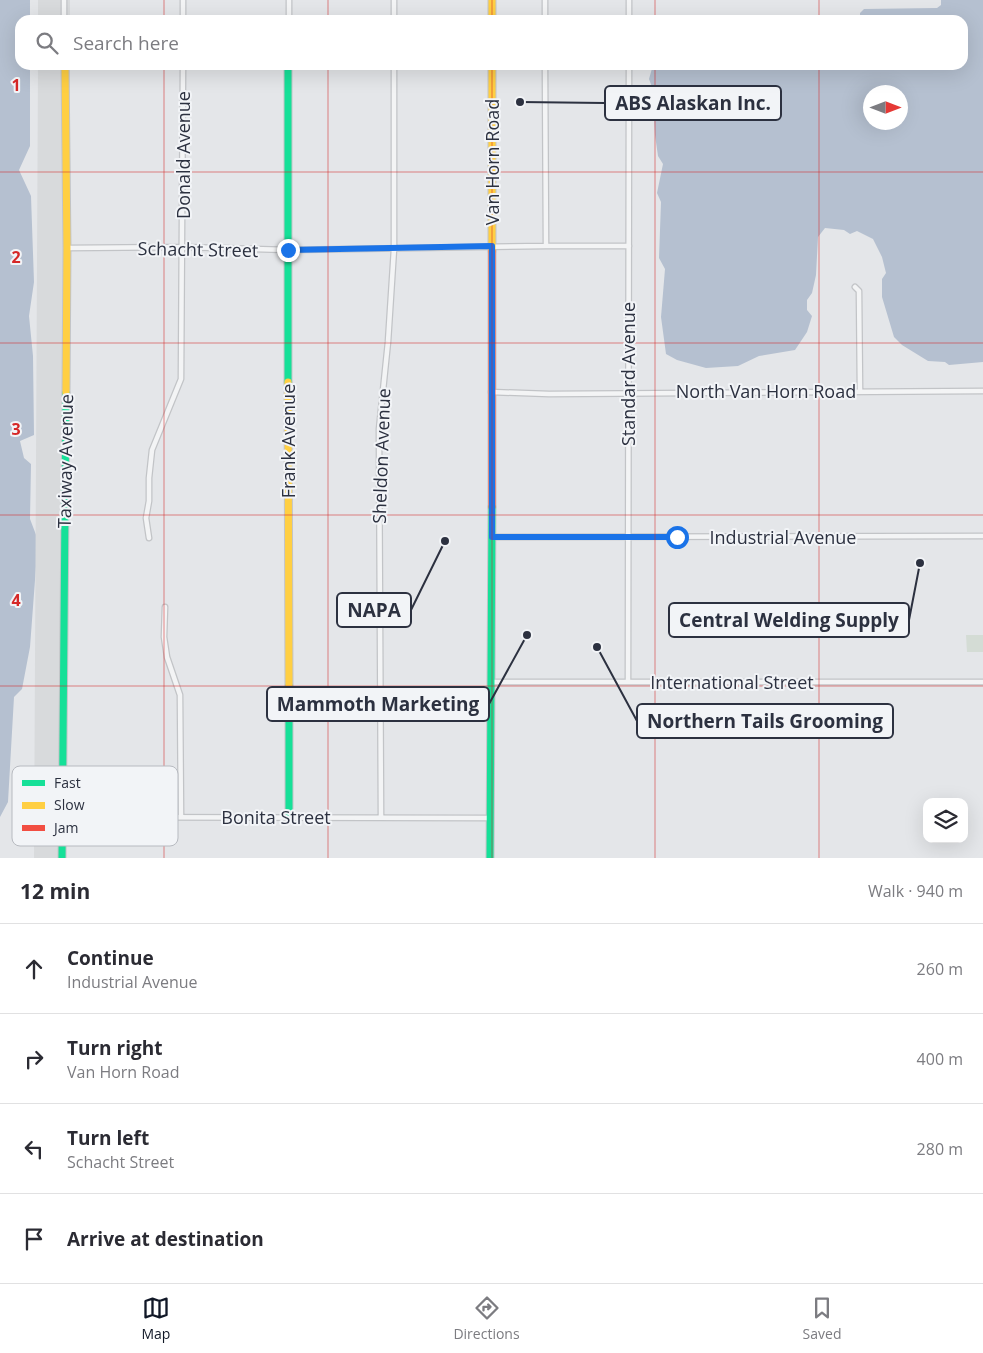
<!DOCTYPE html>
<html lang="en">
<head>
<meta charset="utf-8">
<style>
  body { margin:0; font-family:"Open Sans",sans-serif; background:#f2f2f3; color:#2b2b33 }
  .controls { position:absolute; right:15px; bottom:15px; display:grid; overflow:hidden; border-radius:10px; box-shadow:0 5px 20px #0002 }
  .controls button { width:45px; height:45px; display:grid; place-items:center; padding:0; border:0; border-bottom:1px solid #e1e1e2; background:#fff; color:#2b2b33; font:25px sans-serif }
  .compass { position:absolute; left:863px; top:85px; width:45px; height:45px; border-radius:50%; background:#fff; box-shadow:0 5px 20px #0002; rotate:90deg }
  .stop { position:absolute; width:15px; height:15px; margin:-11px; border:4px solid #1a73e8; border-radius:50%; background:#fff }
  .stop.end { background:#1a73e8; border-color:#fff; box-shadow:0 1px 5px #0008 }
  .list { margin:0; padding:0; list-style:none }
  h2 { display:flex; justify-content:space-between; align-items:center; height:65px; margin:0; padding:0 20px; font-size:21px }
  h2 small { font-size:16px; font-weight:400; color:#7c7c81 }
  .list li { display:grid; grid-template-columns:32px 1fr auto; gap:15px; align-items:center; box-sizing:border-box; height:90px; padding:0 20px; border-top:1px solid #e1e1e2 }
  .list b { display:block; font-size:19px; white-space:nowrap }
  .list p { margin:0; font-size:16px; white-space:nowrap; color:#7c7c81 }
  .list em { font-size:16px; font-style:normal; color:#7c7c81 }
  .icon { flex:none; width:28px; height:28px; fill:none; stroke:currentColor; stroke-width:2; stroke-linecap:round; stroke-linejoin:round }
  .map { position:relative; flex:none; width:983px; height:858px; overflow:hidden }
  .search { position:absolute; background:#fff; box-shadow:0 5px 20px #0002; left:15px; right:15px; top:15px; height:55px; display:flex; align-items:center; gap:12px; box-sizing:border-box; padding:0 18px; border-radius:15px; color:#7c7c81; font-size:19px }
  .sheet { height:425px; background:#fff }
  nav { display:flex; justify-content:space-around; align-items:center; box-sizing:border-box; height:70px; border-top:1px solid #e1e1e2; background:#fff; font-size:14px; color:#7c7c81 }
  nav a { display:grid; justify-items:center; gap:2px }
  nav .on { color:#111827 }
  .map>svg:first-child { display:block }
  .green { fill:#d4dcd5 }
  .water { fill:#b5c0d0; fill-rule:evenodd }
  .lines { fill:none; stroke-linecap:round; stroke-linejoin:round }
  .runway { stroke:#d8dadc; stroke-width:32 }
  .street-casing { stroke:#c2c4c7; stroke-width:7 }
  .fast-casing { stroke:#c2c4c7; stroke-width:9 }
  .slow-casing { stroke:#c2c4c7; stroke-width:9 }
  .jam-casing { stroke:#c2c4c7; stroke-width:9 }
  .street { stroke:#f3f4f5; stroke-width:4.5 }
  .fast { stroke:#16e098; stroke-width:7 }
  .slow { stroke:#ffcf43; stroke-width:7 }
  .jam { stroke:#f24e42; stroke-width:7 }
  .route { stroke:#1a73e8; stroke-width:6 }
  .grid { fill:none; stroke:#d62828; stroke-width:1; stroke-opacity:0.55 }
  .labels { text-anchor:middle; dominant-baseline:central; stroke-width:4; stroke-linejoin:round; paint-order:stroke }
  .street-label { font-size:18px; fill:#2c3140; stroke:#f2f4f7 }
  .key { fill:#f2f4f7; stroke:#b7bac0; stroke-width:1 }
  .key-label { font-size:14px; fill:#2c3140 }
  .grid-label { font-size:16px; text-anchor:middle; font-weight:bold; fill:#d62828; stroke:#f2f4f7; stroke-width:4; stroke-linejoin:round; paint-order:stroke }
  .leader { fill:none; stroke:#2c3140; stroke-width:2 }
  .callout-dot { fill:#2c3140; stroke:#f2f4f7; stroke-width:2 }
  .callout { fill:#f2f4f7; stroke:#2c3140; stroke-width:2 }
  .callout-label { font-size:19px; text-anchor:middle; font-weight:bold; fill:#2c3140 }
</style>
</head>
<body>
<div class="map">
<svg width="983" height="858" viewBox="0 0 983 858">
  <rect width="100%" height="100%" fill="#e4e6e9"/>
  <path class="green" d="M966,635H983V652H967Z"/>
  <path class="water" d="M0,0H30V20H20V65H30V146L19,170L31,196L34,282L29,316L33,356L34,435L20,441L24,458L31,464L30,519L38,540L30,647L22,689L14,697L8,802L0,817Z
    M941,0H983V362L949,365L945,362L928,361L902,345L894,337L882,297V279L886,273L882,257L873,239L857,231L850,234L844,230L825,228L818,237L816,275L812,293L807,300V310L812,316L807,332L795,350L759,356L738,366L706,368L677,360L666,354L661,317L665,269L659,258L661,202L657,193L663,164L658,156L655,135L652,87L649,79L653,65H963V20H860V13L864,9L937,8L941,5ZM870,92H900V122H870Z"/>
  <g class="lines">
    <path class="runway" d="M54,20V0
      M50,858L54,65"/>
    <defs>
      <path id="street" d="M64,0V20
        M183,0V20
        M394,0V20
        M545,0V20
        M289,20V0
        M629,20V0
        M545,65L546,246
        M67,248L182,247L288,250L546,246H629
        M855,287L859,291L860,391
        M491,392L549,394L983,391
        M492,537L983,536
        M149,538L146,518L149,501V478L152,450L181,379L183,65
        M165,607L164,637L167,657L180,695L181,817
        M491,682H983
        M628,682L629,65
        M63,817L490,818
        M381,817L379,429L388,342L394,249V65"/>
      <path id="fast" d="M288,65V382
        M289,686V818
        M62,858L66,393
        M490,858L492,507"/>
      <path id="slow" d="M492,0V20
        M65,65L67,248L66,393
        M492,65V251
        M288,382L289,686"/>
      <path id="jam" d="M492,251V507"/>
    </defs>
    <use href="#street" class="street-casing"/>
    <use href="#fast" class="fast-casing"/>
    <use href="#slow" class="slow-casing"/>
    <use href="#jam" class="jam-casing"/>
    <use href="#street" class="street"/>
    <use href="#fast" class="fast"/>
    <use href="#slow" class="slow"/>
    <use href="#jam" class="jam"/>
  </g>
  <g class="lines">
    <path class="route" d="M288,250L492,246V537H677"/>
  </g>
  <path class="grid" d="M164,0V20M328,0V20M492,0V20M655,0V20M819,0V20M164,65V858M328,65V858M492,65V858M655,65V858M819,65V858M0,172H983M0,343H983M0,515H983M0,686H983"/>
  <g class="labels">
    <g class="street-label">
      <text transform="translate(183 155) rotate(-90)">Donald Avenue</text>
      <text transform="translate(492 162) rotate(-90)">Van Horn Road</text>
      <text transform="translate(198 249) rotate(1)">Schacht Street</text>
      <text transform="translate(628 374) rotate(-90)">Standard Avenue</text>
      <text x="766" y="391">North Van Horn Road</text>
      <text transform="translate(288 441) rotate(-90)">Frank Avenue</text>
      <text transform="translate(381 456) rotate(-88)">Sheldon Avenue</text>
      <text transform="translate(65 461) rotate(-89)">Taxiway Avenue</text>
      <text x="783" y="537">Industrial Avenue</text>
      <text x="732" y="682">International Street</text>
      <text x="276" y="817">Bonita Street</text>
    </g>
  </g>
  <rect x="12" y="766" width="166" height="80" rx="8" class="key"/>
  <rect x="22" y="780" width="23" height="6" fill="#16e098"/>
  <rect x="22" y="802" width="23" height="7" fill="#ffcf43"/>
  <rect x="22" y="825" width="23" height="6" fill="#f24e42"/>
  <g class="key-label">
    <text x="54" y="788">Fast</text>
    <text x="54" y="810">Slow</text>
    <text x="54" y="833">Jam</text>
  </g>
  <g class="grid-label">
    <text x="16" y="91">1</text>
    <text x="16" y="263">2</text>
    <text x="16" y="435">3</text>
    <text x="16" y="606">4</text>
  </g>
  <path class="leader" d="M520 102L605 103M445 541L411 610M920 563L909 620M527 635L489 704M597 647L637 721"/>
  <g class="callout-dot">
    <circle cx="520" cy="102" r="5"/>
    <circle cx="445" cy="541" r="5"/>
    <circle cx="920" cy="563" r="5"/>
    <circle cx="527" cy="635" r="5"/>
    <circle cx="597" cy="647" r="5"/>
  </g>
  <g class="callout">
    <rect x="605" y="86" width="176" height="34" rx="5"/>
    <rect x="337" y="593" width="74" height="34" rx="5"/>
    <rect x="669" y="603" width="240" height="34" rx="5"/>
    <rect x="267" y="687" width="222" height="34" rx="5"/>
    <rect x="637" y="704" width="256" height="34" rx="5"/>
  </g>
  <g class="callout-label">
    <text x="693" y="110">ABS Alaskan Inc.</text>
    <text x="374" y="617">NAPA</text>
    <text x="789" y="627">Central Welding Supply</text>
    <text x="378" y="711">Mammoth Marketing</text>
    <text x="765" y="728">Northern Tails Grooming</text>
  </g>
</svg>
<div class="controls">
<button><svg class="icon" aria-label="layers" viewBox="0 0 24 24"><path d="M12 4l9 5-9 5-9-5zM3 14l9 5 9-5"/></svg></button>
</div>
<svg class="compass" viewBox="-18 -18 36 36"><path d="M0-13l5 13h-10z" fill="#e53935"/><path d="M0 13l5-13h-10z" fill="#7c7c81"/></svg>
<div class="stop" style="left:677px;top:537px"></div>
<div class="stop end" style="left:288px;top:250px"></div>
<div class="search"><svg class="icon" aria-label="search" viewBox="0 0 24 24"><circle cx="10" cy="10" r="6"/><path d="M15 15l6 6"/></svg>Search here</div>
</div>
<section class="sheet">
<h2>12 min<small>Walk · 940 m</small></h2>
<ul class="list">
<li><svg class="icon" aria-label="ahead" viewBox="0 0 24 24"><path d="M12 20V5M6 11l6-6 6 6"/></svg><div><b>Continue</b><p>Industrial Avenue</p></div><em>260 m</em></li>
<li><svg class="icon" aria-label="right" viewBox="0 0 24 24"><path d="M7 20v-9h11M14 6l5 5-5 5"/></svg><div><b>Turn right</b><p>Van Horn Road</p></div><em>400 m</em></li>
<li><svg class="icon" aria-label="left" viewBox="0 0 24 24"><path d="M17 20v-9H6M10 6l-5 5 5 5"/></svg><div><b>Turn left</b><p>Schacht Street</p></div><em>280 m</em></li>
<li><svg class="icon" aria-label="arrive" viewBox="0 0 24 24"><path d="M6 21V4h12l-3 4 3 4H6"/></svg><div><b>Arrive at destination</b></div></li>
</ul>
</section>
<nav>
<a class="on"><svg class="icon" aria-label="map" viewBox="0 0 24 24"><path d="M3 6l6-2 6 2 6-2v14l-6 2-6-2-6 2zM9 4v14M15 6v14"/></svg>Map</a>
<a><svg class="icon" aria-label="directions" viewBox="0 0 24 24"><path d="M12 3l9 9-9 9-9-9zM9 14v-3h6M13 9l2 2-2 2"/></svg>Directions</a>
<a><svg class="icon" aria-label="saved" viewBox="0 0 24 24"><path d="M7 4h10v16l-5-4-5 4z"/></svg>Saved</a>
</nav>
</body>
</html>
